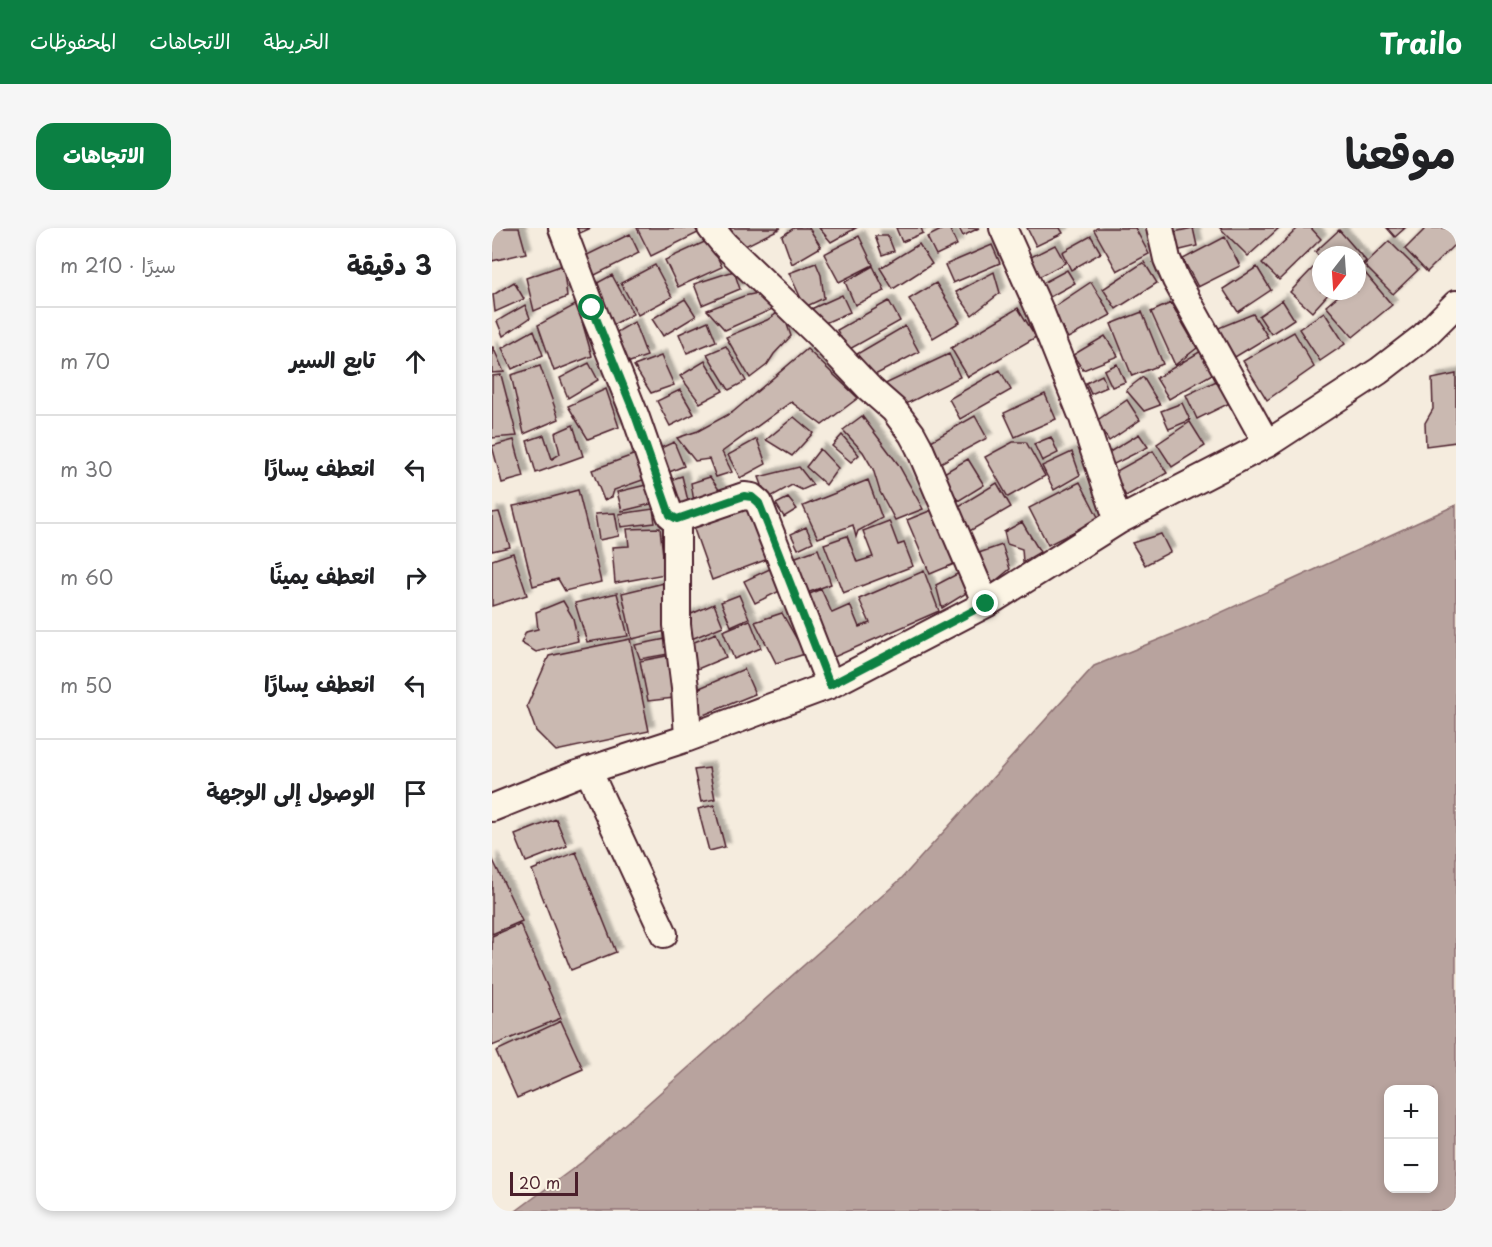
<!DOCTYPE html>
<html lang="ar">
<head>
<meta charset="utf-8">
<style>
  body { margin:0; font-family:"Playpen Sans","Playpen Sans Arabic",sans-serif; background:#f6f6f6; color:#202124; direction:rtl }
  .controls { position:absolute; right:18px; bottom:18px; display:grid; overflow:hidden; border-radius:12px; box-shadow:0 3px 9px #0003 }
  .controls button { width:54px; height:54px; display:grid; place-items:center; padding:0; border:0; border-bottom:2px solid #e0e0e0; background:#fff; color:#202124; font:30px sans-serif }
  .compass { position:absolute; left:820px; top:18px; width:54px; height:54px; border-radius:50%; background:#fff; box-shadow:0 3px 9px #0003; rotate:197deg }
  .scale { position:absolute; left:18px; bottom:15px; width:68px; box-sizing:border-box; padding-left:6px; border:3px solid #4a1f2b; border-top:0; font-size:16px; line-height:21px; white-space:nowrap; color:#4a1f2b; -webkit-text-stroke:4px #fcf5e5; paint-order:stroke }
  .stop { position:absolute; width:18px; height:18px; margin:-14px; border:4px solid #0b8043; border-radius:50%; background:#fff }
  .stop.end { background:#0b8043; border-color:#fff; box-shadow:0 2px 6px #0008 }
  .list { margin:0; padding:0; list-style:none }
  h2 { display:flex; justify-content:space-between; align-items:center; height:78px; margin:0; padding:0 24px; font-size:26px }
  h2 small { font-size:20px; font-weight:400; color:#757577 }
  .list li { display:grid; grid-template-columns:39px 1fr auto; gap:18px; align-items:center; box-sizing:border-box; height:108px; padding:0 24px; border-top:2px solid #e0e0e0 }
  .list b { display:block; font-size:22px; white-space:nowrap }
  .list em { font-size:20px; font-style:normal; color:#757577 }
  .icon { flex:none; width:33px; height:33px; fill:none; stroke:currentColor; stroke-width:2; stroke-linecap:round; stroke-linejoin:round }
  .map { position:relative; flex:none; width:964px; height:983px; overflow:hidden; direction:ltr; border-radius:18px }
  header { display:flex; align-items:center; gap:36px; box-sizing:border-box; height:84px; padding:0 30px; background:#0b8043; color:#fff }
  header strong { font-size:28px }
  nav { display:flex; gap:33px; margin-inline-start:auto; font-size:21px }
  .intro { display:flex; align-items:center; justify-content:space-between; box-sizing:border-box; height:144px; padding:0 36px }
  h1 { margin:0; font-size:42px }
  .button { padding:15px 27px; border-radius:18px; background:#0b8043; color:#fff; font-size:21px; font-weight:700 }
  main { display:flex; gap:36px; padding:0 36px }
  aside { flex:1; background:#fff; border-radius:18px; box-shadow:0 3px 9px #0003 }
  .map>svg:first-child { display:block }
  .water { fill:#b8a39e; stroke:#8c6e70; stroke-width:1.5; fill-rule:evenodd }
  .building { fill:#cab9b1; stroke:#4a1f2b; stroke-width:1.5; filter:url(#shadow) }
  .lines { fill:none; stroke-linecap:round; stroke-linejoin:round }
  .minor-casing { stroke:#4a1f2b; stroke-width:30 }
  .minor { stroke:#fcf5e5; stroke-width:26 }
  .route { stroke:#0b8043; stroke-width:8 }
</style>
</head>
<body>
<header>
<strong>Trailo</strong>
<nav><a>الخريطة</a><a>الاتجاهات</a><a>المحفوظات</a></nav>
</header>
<div class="intro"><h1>موقعنا</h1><a class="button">الاتجاهات</a></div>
<main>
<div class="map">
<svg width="964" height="983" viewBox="0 0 964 983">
  <defs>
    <filter id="shadow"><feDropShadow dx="5.5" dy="-5.5" stdDeviation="1.5" flood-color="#0004"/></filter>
  </defs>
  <rect width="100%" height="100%" fill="#f5ecde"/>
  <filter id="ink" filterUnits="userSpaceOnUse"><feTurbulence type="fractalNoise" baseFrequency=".0167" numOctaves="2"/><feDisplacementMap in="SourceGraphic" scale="12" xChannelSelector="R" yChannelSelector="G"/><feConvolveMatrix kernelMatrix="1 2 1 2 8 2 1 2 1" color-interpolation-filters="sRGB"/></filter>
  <g filter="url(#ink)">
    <path class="water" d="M964,277V983H24L90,934L409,651L602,438L693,401ZM896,862H942V960H896Z"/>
    <path class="building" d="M0,0H27L34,25L0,33Z
      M76,0H99L79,9Z
      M145,0H203L206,5L159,28Z
      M237,0H289L251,19Z
      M302,0H317L329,19L300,36L290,8Z
      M327,0H364L339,14Z
      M404,0H429L431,5L410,14Z
      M453,0H457L465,17L444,27L435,9Z
      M467,0H487L471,8Z
      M535,0H568L571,5L544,18Z
      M605,0H643L657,26L625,43L602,2Z
      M701,0L705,18L680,24L677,5Z
      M728,0H787L756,28Z
      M806,0H819L829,11L787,52L770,35Z
      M895,0H913L903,9Z
      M934,0H964V15L935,44L913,21Z
      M847,2L874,33L865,41V27H829V31L823,24Z
      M138,6L147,25L95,51L85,32Z
      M367,8L381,37L347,54L332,26Z
      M383,8H396L402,23L390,27Z
      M599,8L609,25L579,42L570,24Z
      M733,9L748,38L706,59L691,31Z
      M217,12L230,39L186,59L173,32Z
      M897,13L926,42L901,66L872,37Z
      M427,16L440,36L401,61L388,40Z
      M500,17L508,35L461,55L453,37Z
      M563,17L573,35L543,51L533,32Z
      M652,34L665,55L624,81L611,61Z
      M324,35L329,47L332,70L313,79L297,45Z
      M71,37L75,69L42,83L34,50Z
      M163,37L180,69L146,87L129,55Z
      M381,38L393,63L363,77L353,54Z
      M765,39L779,62L746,84L731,61Z
      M821,40L829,47V63H839L820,84L798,64Z
      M575,42L583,55L556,70L547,57Z
      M242,43L248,61L210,77L202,56Z
      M502,44L508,65L480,87L464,64Z
      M873,45L900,77L861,109L834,78L852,63H865V52Z
      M120,47L141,86L115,100L98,59Z
      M22,54L32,71L3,84L1,67Z
      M599,54L619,87L576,110L560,80Z
      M444,55L468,94L441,110L417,71Z
      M271,64L285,79L233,102L215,82L252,68Z
      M350,67L358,84L326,98L319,81Z
      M193,71L204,88L171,108L160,91Z
      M790,72L802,91L779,106L767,88Z
      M397,73L408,93L356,122L345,102Z
      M679,75L705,120L683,137L659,84Z
      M85,76L100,128L62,143L46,97Z
      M33,77L38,90L11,108L5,93Z
      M526,80L544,109L476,149L459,120Z
      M290,82L299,108L282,126L275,137L258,150L234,109L275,92Z
      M650,84L671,136L640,148L619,96Z
      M832,84L853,116L828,133L807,101Z
      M761,86L776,109L743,129L724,101Z
      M216,93L224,113L195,125L187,106Z
      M142,94L155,128L135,135L123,105Z
      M413,98L427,124L381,148L365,126Z
      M42,102L51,127L20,141L10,120Z
      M802,104L822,139L775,172L751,133Z
      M613,108L626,128L591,142L581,127Z
      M234,118L254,153L237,162L215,126Z
      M0,119H1L12,144L0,145Z
      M315,121L366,170L330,197L299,174L230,224L240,244L224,249L217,231L203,233L185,210L206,203L241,184Z
      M709,123L722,145L677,171L664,150Z
      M457,126L468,149L408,179L391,157Z
      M169,128L182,157L159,165L142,138Z
      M213,133L231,163L208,175L188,148Z
      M97,135L106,152L76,170L68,150Z
      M625,136L633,154L620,159L612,142Z
      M48,138L67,191L32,206L19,147Z
      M508,142L519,162L468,191L457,171Z
      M964,146V214L934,218L933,195L941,181L940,151Z
      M9,147L25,208L0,210V148Z
      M610,147L615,159L599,166L594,155Z
      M651,149L668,177L652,183L634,162Z
      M731,150L742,173L705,191L694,167Z
      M114,161L127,199L96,211L76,178Z
      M188,162L202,186L178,198L165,173Z
      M553,166L564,191L523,209L512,185Z
      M635,172L648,192L617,213L604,193Z
      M690,175L698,192L677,201L669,183Z
      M370,188L406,236L431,281L403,292L388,264L381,241L371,224L351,202Z
      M483,188L495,210L441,239L430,218Z
      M302,189L321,205L300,228L274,212Z
      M698,194L713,218L680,239L665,216Z
      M81,197L91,228L44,245L35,213L52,207L60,231L68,226L63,205Z
      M647,206L656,219L618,238L611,228Z
      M350,207L367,227L359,234L340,218Z
      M559,209L566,225L550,233L542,216Z
      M265,211L274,236L248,250L236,227Z
      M22,212L32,249L10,255L0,218Z
      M182,214L192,238L170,247L160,224Z
      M521,214H534L553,248L516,269L493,229Z
      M328,221L346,240L334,257L314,239Z
      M152,223L162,248L122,262L120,269L112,272L100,242Z
      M661,223L675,245L634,268L621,245Z
      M580,224L588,247L562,262L550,238Z
      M476,231L492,257L466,273L450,246Z
      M307,239L321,257L310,262L300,257L275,271L267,249Z
      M190,248L197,277L184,279L178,252Z
      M218,249L233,270L203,280L199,255Z
      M376,252L390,290L366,303L364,309L361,297L326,310L311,278Z
      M588,254L607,291L556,317L537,280Z
      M505,255L519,279L476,304L462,281Z
      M154,257L159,276L130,283L125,264Z
      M86,262L109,354L73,363L66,351L41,358L21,278L42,274Z
      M296,270L305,281L292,289L284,276Z
      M253,273L276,331L220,352L198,290Z
      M445,280L467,334L438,346L415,292Z
      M161,281L163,295L129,299L127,286Z
      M7,284L18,319L0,323V285Z
      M123,285L127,308L107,312L103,286Z
      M397,293L406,317L412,315L421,338L351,365L332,316L355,308L365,334L381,329L371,303Z
      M530,294L548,324L531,334L530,321L515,316L512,304Z
      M314,299L321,314L306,321L299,306Z
      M168,300L173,346L123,355L120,319L137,318L135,301Z
      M669,306L678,324L653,337L640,315Z
      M510,317L518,341L501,355L485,351L478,328Z
      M326,321L339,356L307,368L293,333Z
      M21,325L35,367L0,378V332Z
      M284,338L294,360L263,375L252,353Z
      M432,343L447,383L342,429L311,369L329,361L340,385L358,377L367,399L378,395L367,371Z
      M471,343L476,364L450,380L444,357Z
      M172,355L183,401L140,411L130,365Z
      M125,365L136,408L95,414L83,375Z
      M247,367L257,390L239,398L229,374Z
      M71,373L81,390L86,413L44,424L29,415L34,404L46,401L44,384Z
      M222,376L231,398L197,412L188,391Z
      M290,385L313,426L284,435L263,394Z
      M258,392L269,420L242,431L231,403Z
      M224,405L234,429L203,442L193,418Z
      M179,410L182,425L148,431L143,417Z
      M138,411L157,503L64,523L44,503L35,478L57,428Z
      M185,426L191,469L156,473L148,433Z
      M252,441L263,466L204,490L196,465Z
      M217,540L223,571L209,574L202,542Z
      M222,577L233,619L217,623L206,581Z
      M64,591L75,618L34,634L23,607Z
      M84,624L124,724L79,742L40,642Z
      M0,630L30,693L0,706Z
      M28,696L69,790L0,818V708Z
      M69,793L91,841L25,870L4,823Z"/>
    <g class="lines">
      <defs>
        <path id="minor" d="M70,0L100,80L143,187L178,287L185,291L252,268L260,269L267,275L338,457
          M219,0L233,17L328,108L378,161L402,182L420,206L427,219L494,376
          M511,0L549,85L591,190L626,293
          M668,0L675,31L684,52L775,216
          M185,291V397L193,460L196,510
          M96,542L172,706
          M0,580L85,546L196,510L338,457L494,376L626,293L775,216L887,143L931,109L964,76"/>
      </defs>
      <use href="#minor" class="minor-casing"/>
      <use href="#minor" class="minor"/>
    </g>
  </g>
  <g class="lines" filter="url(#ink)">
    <path class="route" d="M100,80L143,187L178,287L185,291L252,268L260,269L267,275L338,457L494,376"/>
  </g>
</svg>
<div class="controls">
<button>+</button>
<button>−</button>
</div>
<svg class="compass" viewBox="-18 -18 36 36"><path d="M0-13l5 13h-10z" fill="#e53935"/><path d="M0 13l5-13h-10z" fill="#757577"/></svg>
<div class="scale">20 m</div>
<div class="stop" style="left:100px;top:80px"></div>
<div class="stop end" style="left:494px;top:376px"></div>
</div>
<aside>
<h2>3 دقيقة<small>سيرًا · 210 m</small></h2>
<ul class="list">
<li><svg class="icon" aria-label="ahead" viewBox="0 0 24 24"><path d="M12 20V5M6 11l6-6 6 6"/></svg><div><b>تابع السير</b></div><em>70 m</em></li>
<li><svg class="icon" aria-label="left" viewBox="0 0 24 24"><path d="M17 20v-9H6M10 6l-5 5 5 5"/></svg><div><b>انعطف يسارًا</b></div><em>30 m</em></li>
<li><svg class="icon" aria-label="right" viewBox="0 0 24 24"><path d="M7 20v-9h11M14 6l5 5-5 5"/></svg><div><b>انعطف يمينًا</b></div><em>60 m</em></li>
<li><svg class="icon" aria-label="left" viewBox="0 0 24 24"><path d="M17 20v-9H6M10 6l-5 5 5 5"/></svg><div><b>انعطف يسارًا</b></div><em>50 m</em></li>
<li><svg class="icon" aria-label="arrive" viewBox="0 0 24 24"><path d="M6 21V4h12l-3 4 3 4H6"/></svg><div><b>الوصول إلى الوجهة</b></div></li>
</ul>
</aside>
</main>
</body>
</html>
